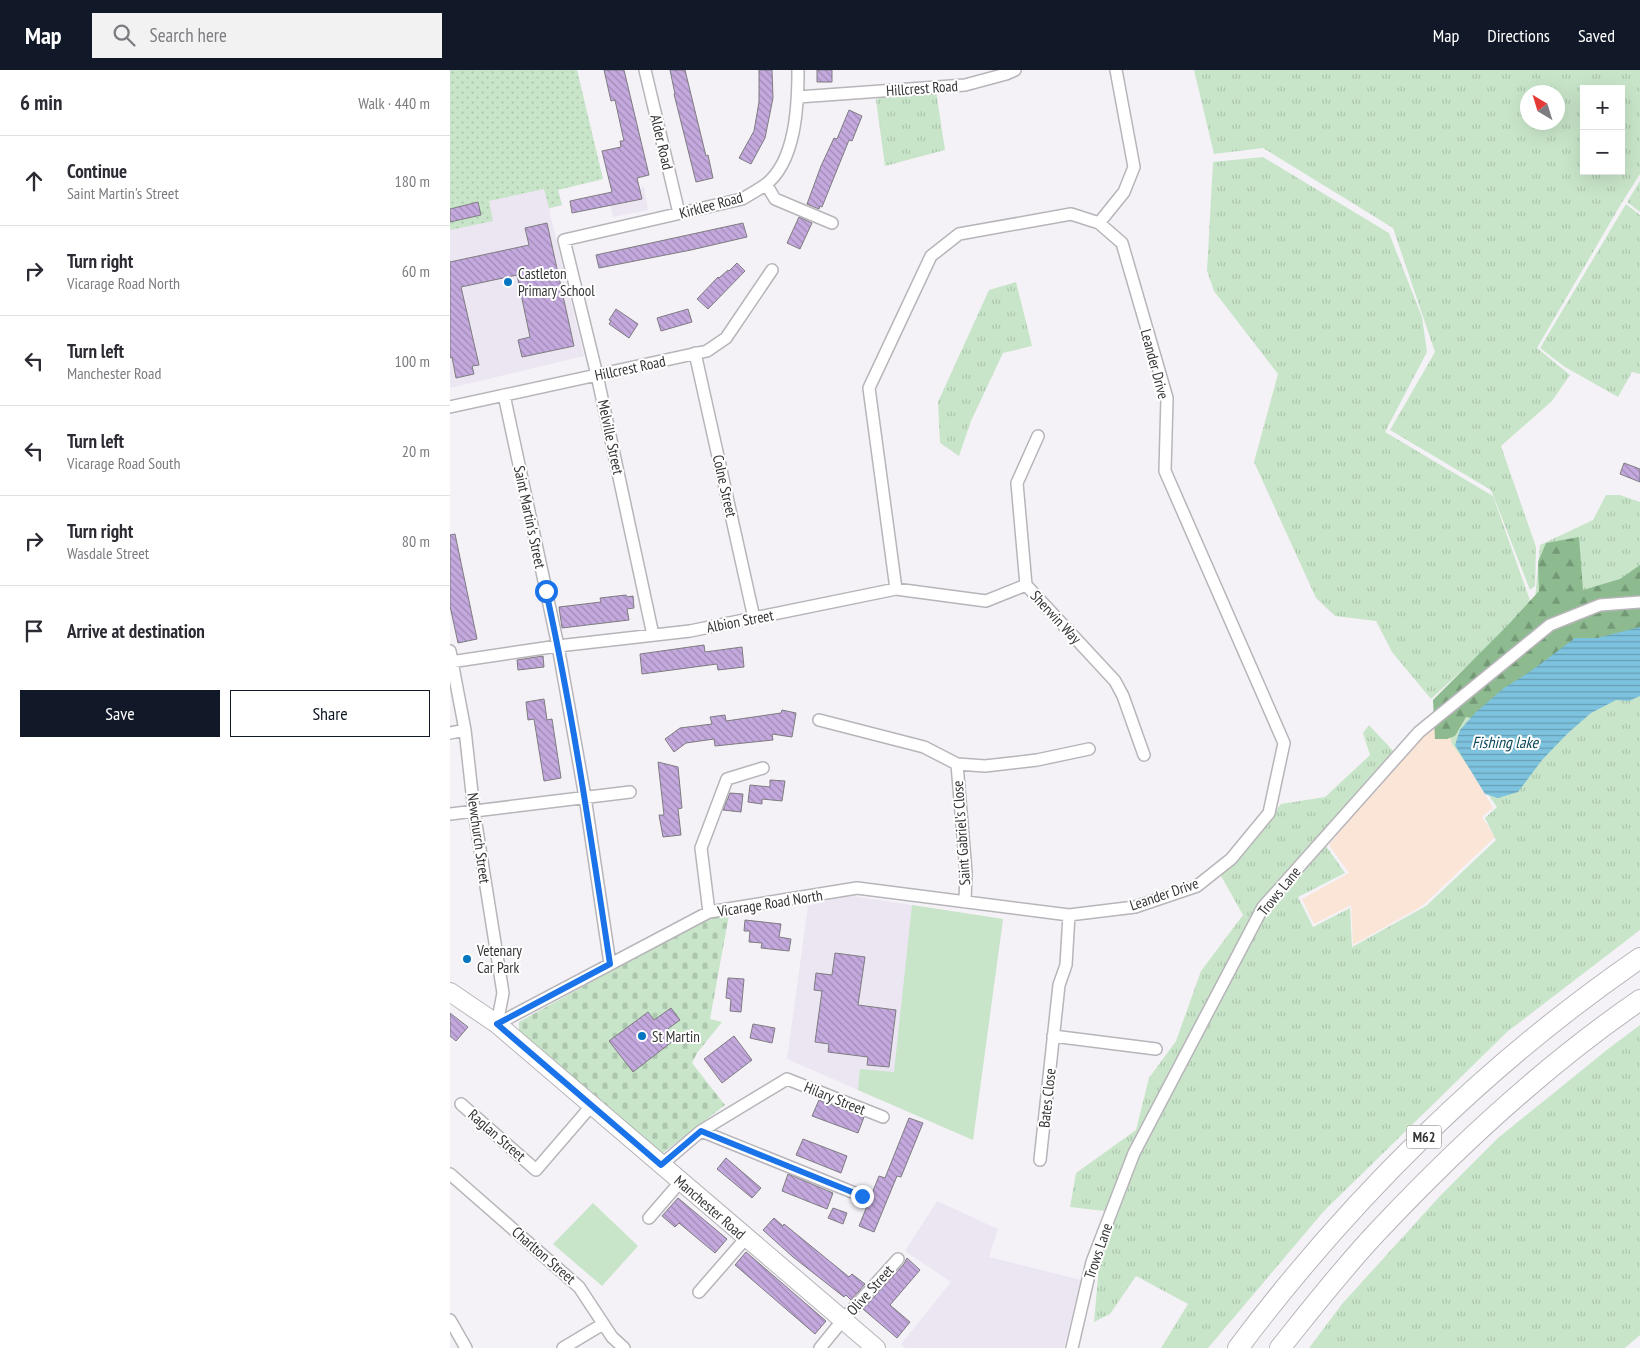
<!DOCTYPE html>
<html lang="en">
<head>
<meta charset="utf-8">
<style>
  body { margin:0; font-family:"PT Sans Narrow",sans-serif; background:#f2f2f3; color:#2b2b33 }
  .controls { position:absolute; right:15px; top:15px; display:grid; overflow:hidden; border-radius:0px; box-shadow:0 5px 20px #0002 }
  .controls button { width:45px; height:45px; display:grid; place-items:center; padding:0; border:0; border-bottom:1px solid #e1e1e2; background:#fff; color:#2b2b33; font:25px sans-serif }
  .compass { position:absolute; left:1070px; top:15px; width:45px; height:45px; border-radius:50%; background:#fff; box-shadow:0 5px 20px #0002; rotate:322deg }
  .stop { position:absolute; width:15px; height:15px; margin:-11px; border:4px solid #1a73e8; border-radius:50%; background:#fff }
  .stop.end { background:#1a73e8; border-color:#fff; box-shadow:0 1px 5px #0008 }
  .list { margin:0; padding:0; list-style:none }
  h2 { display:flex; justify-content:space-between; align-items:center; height:65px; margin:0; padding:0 20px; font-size:21px }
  h2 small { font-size:16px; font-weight:400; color:#7c7c81 }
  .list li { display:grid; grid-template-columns:32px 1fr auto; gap:15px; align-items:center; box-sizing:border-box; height:90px; padding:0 20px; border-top:1px solid #e1e1e2 }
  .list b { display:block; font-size:19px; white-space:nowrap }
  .list p { margin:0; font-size:16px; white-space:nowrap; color:#7c7c81 }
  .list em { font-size:16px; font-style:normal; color:#7c7c81 }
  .actions { display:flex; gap:10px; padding:15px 20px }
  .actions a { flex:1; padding:11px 0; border:1px solid #111827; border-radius:0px; text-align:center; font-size:18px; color:#111827 }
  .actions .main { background:#111827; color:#fff }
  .icon { flex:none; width:28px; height:28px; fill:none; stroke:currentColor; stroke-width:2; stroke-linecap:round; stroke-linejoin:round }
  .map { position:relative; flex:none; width:1190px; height:1278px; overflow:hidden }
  header { display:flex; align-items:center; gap:30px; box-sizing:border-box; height:70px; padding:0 25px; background:#111827; color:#fff }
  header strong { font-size:24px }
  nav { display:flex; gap:28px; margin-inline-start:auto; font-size:18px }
  .search { width:350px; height:45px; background:#f2f2f3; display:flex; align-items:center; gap:12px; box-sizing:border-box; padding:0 18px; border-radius:0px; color:#7c7c81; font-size:19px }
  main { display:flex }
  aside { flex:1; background:#fff }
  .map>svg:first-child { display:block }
  .built { fill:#ebe6f1 }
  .industrial { fill:#fae5d7 }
  .grass { fill:url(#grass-tufts); fill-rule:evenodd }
  .forest { fill:url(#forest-firs) }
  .cemetery { fill:url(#cemetery-stones) }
  .park { fill:url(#park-dots) }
  .garden { fill:#c8e5c9 }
  .water { fill:url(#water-rules) }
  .building { fill:url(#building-back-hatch); stroke:#7e7c80 }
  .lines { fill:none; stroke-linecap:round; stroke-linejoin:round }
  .minor-casing { stroke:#b7b5b9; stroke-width:14 }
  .primary-casing { stroke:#b7b5b9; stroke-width:20 }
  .motorway-casing { stroke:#b7b5b9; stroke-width:22 }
  .minor { stroke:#fff; stroke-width:11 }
  .primary { stroke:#fff; stroke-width:18 }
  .motorway { stroke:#fff; stroke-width:20 }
  .route { stroke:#1a73e8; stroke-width:6 }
  .poi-dot { fill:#0575bf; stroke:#fff; stroke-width:2 }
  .labels { text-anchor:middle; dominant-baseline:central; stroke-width:4; stroke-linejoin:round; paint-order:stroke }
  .shield { fill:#fff; stroke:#727172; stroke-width:1 }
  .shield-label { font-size:14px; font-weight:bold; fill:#353436 }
  .street-label { font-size:15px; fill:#353436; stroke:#fff }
  .poi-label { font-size:15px; fill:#353436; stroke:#fff; text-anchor:start }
  .water-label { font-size:16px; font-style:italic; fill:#0d495c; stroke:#fff }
</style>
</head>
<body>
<header>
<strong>Map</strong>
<div class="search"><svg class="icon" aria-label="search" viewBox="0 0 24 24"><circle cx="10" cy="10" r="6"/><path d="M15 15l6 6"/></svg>Search here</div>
<nav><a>Map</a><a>Directions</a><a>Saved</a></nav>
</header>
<main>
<aside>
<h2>6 min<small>Walk · 440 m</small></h2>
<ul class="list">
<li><svg class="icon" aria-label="ahead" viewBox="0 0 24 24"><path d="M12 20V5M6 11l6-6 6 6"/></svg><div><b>Continue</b><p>Saint Martin's Street</p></div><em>180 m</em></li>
<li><svg class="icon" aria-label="right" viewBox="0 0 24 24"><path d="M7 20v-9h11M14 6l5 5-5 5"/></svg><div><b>Turn right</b><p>Vicarage Road North</p></div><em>60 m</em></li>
<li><svg class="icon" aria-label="left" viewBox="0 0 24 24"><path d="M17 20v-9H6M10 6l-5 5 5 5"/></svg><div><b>Turn left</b><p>Manchester Road</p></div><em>100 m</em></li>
<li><svg class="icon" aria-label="left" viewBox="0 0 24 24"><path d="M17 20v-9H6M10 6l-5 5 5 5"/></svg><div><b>Turn left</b><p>Vicarage Road South</p></div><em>20 m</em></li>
<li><svg class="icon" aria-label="right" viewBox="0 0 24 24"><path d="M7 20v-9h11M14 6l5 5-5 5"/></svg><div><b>Turn right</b><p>Wasdale Street</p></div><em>80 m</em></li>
<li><svg class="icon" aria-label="arrive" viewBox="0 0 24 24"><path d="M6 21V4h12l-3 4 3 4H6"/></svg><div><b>Arrive at destination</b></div></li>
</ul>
<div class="actions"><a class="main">Save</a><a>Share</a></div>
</aside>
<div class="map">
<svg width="1190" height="1278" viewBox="0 0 1190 1278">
  <defs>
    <pattern id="grass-tufts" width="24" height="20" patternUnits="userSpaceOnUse" patternTransform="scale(1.25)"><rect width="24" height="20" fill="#c8e5c9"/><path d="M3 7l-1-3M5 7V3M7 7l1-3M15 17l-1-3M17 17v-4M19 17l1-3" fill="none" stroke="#acc5ad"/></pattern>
    <pattern id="forest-firs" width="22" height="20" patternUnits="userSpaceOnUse" patternTransform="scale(1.25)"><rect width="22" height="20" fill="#8dbb8f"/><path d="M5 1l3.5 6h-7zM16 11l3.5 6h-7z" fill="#749976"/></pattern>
    <pattern id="cemetery-stones" width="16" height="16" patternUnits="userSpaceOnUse" patternTransform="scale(1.25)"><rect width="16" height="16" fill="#c8e5c9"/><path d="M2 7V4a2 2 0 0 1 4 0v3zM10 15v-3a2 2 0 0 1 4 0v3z" fill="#acc5ad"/></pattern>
    <pattern id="park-dots" width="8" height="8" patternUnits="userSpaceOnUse" patternTransform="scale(1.25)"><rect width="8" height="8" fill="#c8e5c9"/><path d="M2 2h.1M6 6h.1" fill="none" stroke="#acc5ad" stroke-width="1.8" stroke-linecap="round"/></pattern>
    <pattern id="water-rules" width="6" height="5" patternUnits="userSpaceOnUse" patternTransform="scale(1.25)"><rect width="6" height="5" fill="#7dc2de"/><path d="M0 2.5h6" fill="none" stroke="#679eb5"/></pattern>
    <pattern id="building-back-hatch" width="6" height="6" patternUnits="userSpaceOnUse" patternTransform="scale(1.25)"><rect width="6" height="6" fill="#c4a9de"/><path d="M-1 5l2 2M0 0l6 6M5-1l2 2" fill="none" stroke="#a08ab5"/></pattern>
  </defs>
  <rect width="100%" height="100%" fill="#f5f2f7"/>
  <path class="built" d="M0,0H127L153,109L108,120L112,135L99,139L134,286L0,318Z
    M194,117L198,140L163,147L158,124Z
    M396,825L553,849L523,1070L337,989L358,836Z
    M487,1131L548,1159L539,1187L631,1210L614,1278H456L451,1274L501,1212L455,1181Z"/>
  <path class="industrial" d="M991,650L1043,738L1032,747L1045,767L972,836L903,875L901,835L864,854L852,829L899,803L879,775L932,708Z"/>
  <path class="grass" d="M744,0H1190V104L1171,134L1087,278L1120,305L1102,331L1051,376L1086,477L1085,516L1080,520L1041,420L940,360L985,282L943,158L813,78L764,84ZM1134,19H1171V101H1134ZM1078,22H1108V52H1078Z
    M486,21L495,80L435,96L426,30L432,26Z
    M813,87L939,163L972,247L977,282L935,362L1043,426L1082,536L981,629L942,582L926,551L885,546L866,528L804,392L828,304L764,221L757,201L763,92Z
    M1190,111V142L1177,132Z
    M1176,134L1190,145V304L1182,302L1168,327L1115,297L1090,278Z
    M566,212L582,276L553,283L521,351L509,386L490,373L488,332L539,220Z
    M1156,425H1170L1190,432V860L1057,962L874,1141L758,1278H711L738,1234L686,1206L660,1244L644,1252L654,1141L620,1137L626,1103L686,1060L699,1008L726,971L751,901L793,845L771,806L831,734L875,727L920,685L913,663L919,655L946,684L876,776L895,803L848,827L863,857L900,838L902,877L976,836L1046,770L1035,748L1047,737L1002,674L997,654L1084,540L1090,475L1143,450Z
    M1190,955V1265L1175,1278H859L892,1234L990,1126L1048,1068L1158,979Z"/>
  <path class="forest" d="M1129,467L1133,520L1170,509L1190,495V560L1034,651L1016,647L1005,666L997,669H985L983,630L1058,555L1089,521L1088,492L1096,473Z"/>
  <path class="cemetery" d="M262,845H279L260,949L272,952L247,983L242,993L275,1035L209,1086L69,967V952Z"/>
  <path class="park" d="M0,0H127L153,109L108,120L112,135L99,138L94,119L39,131L43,151L0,160Z"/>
  <path class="garden" d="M462,835L553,849L523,1070L408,1020L410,999L444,1002Z
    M143,1133L188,1176L152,1216L103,1174Z"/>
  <path class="water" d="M1190,557V626L1179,631L1166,630L1141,643L1118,663L1092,690L1068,722L1048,728L1035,724L1005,675L1010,660L1025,643L1054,618L1081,601L1125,568H1147Z"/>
  <path class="building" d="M154,0H174L199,105L187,108L192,129L122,143L120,131L162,122L152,81L171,77L170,71H174L165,30L161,31Z
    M220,0H235L256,86L258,85L263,108L246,112L224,24H225Z
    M309,0H322L323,28L315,68L301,94L289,88L304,61L309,32Z
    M367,0H382V12H367Z
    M399,40L412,46L402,71L399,70L372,137L370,136L369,139L357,134L371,96L384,68L387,69Z
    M28,132L31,145L0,152V139Z
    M349,147L362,153L350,179L337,173Z
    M97,153L124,276L72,287L68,270L80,267L67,205L11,217L29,295L22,296L24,304L6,308L2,287L0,288V192L79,175L75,158Z
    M293,153L297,167L241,180L149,198L146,185Z
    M287,193L295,201L258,239L247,229L268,207L269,208L278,200L279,201Z
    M166,239L188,254L179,268L159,254L161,251L159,250Z
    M238,239L242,252L211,261L207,248Z
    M1174,393L1190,399V412L1170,404Z
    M5,464L27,569L8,573L0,536V465Z
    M176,525L177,527L183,526L184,538L177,539L179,550L112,558L109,537L151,532L150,528Z
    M254,575L255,582L292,577L294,597L268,600L267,594L192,604L190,584Z
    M93,586L94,597L68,600L67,590Z
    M94,629L97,650L102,649L111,708L94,711L84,649L78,650L76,632Z
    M332,640L346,643L342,667L322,664L323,670L265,676L264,669L236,673L224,682L215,669L230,658L262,654L260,647L275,645L276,651L331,643Z
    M208,692L228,697L232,738L228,739L231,765L213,767L209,745H214Z
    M320,710L335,711L332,731L312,729V734L298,732L300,715L320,717Z
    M280,723L293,724L291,742L273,740Z
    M295,850L331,854L329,867L341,869L339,881L311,878L312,873L299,872L300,861H294Z
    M385,883L415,887L408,935L446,940L439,997L417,995L418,987L378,982L379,974L365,972L372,921L364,920L366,903L382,905Z
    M278,908L294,909L291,942L280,941L281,929L276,928Z
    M221,938L230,950L215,961L223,971L183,1002L159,971L198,942L204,950Z
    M0,943L18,957L6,971L0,966Z
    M303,954L325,958L322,973L300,968Z
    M284,966L302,990L272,1013L254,989Z
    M369,1030L414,1047L408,1063L362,1046Z
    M459,1048L473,1053L451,1107L447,1106L424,1162L409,1156L429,1106L435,1108Z
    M353,1069L397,1086L391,1103L346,1085Z
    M276,1088L311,1118L302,1128L267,1099Z
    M338,1104L383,1123L377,1139L332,1121Z
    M228,1128L277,1169L265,1183L229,1153L225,1157L212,1146Z
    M383,1138L397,1143L393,1154L378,1148Z
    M324,1148L333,1156L334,1154L399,1207L402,1204L415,1214L401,1230L396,1225L394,1227L343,1187L313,1160Z
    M296,1182L376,1251L365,1264L285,1195Z
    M457,1188L470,1200L440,1235L460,1252L447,1268L413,1239L454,1194Z"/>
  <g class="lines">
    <defs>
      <path id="minor" d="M195,0L229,143
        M348,27L515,15L556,4L565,0
        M316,114L325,129L382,153
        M649,153L674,122L684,97L666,0
        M245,283L304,548
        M54,325L108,576L135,727L160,894
        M0,337L257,281L276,268L322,200
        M588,366L567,413L576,515L665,611L673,626L694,685
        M203,565L147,305L114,170L292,129C299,125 308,120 315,115C346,92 348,35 348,0
        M0,581L15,660L24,741L53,923L47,954
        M0,592L108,576L240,561L446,519L536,531L576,515
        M369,650L474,677L507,694L535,696L587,690L639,679
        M0,663L15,660
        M507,694L516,802L515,832
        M0,744L180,722
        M259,842L251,778L277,709L313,698
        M47,954L259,842L407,818L619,845L685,837L747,816L781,789L819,743L834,673L715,401L717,328L672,173L649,153L621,144L509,164L481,186L419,318L446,519
        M603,966L706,979
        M11,1034L86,1100L142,1035
        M251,1061L412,1126
        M590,1090L609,915L616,895L619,845
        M211,1095L251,1061L337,1009L433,1047
        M0,1104L129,1217L162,1267L174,1278
        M199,1148L231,1111
        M249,1222L296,1168
        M0,1250L16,1278
        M113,1278L153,1254
        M370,1278L392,1251L448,1189
        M622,1278L642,1192L684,1083L813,837L969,662L1100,555L1150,535L1190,532"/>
      <path id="primary" d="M0,922L47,954L426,1278"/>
      <path id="motorway" d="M788,1278C900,1129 1036,994 1190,888
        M830,1278C862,1238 893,1198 928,1161C1007,1077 1094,996 1190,930"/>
    </defs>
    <use href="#minor" class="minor-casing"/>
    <use href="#primary" class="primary-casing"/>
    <use href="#motorway" class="motorway-casing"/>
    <use href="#minor" class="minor"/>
    <use href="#primary" class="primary"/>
    <use href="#motorway" class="motorway"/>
  </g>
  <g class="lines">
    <path class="route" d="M96,521C123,644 141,769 160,894L47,954L211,1095L251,1061L412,1126"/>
  </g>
  <g class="poi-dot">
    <circle cx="58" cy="212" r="5"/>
    <circle cx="17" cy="889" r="5"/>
    <circle cx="192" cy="966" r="5"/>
  </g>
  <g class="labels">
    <rect class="shield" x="956.5" y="1055.5" width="35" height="23" rx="4"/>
    <g class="shield-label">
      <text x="974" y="1067">M62</text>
    </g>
    <g class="street-label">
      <text transform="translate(472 18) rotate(-4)">Hillcrest Road</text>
      <text transform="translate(212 72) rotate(77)">Alder Road</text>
      <text transform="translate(261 135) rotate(-15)">Kirklee Road</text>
      <text transform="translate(705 294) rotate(75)">Leander Drive</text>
      <text transform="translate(180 298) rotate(-12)">Hillcrest Road</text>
      <text transform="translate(161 367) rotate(78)">Melville Street</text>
      <text transform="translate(275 416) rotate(77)">Colne Street</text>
      <text transform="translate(80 447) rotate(78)">Saint Martin's Street</text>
      <text transform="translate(606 547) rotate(47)">Sherwin Way</text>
      <text transform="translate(290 551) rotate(-11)">Albion Street</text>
      <text transform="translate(511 763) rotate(-94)">Saint Gabriel's Close</text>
      <text transform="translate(29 768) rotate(82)">Newchurch Street</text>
      <text transform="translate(829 821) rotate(-51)">Trows Lane</text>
      <text transform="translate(714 824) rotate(-19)">Leander Drive</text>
      <text transform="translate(320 833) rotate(-9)">Vicarage Road North</text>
      <text transform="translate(385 1028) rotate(22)">Hilary Street</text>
      <text transform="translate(597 1028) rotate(-84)">Bates Close</text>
      <text transform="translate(47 1065) rotate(41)">Raglan Street</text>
      <text transform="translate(260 1137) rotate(41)">Manchester Road</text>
      <text transform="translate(648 1181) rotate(-71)">Trows Lane</text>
      <text transform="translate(94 1185) rotate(41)">Charlton Street</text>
      <text transform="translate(420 1220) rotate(-48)">Olive Street</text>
    </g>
    <g class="poi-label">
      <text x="68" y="203">Castleton<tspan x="68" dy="17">Primary School</tspan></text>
      <text x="27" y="880">Vetenary<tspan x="27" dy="17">Car Park</tspan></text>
      <text x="202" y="966">St Martin</text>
    </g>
    <g class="water-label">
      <text x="1055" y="672">Fishing lake</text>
    </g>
  </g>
</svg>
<div class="controls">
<button>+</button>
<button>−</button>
</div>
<svg class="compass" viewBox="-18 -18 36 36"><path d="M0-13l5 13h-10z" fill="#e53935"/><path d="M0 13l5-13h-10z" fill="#7c7c81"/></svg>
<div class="stop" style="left:96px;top:521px"></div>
<div class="stop end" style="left:412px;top:1126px"></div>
</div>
</main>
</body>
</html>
